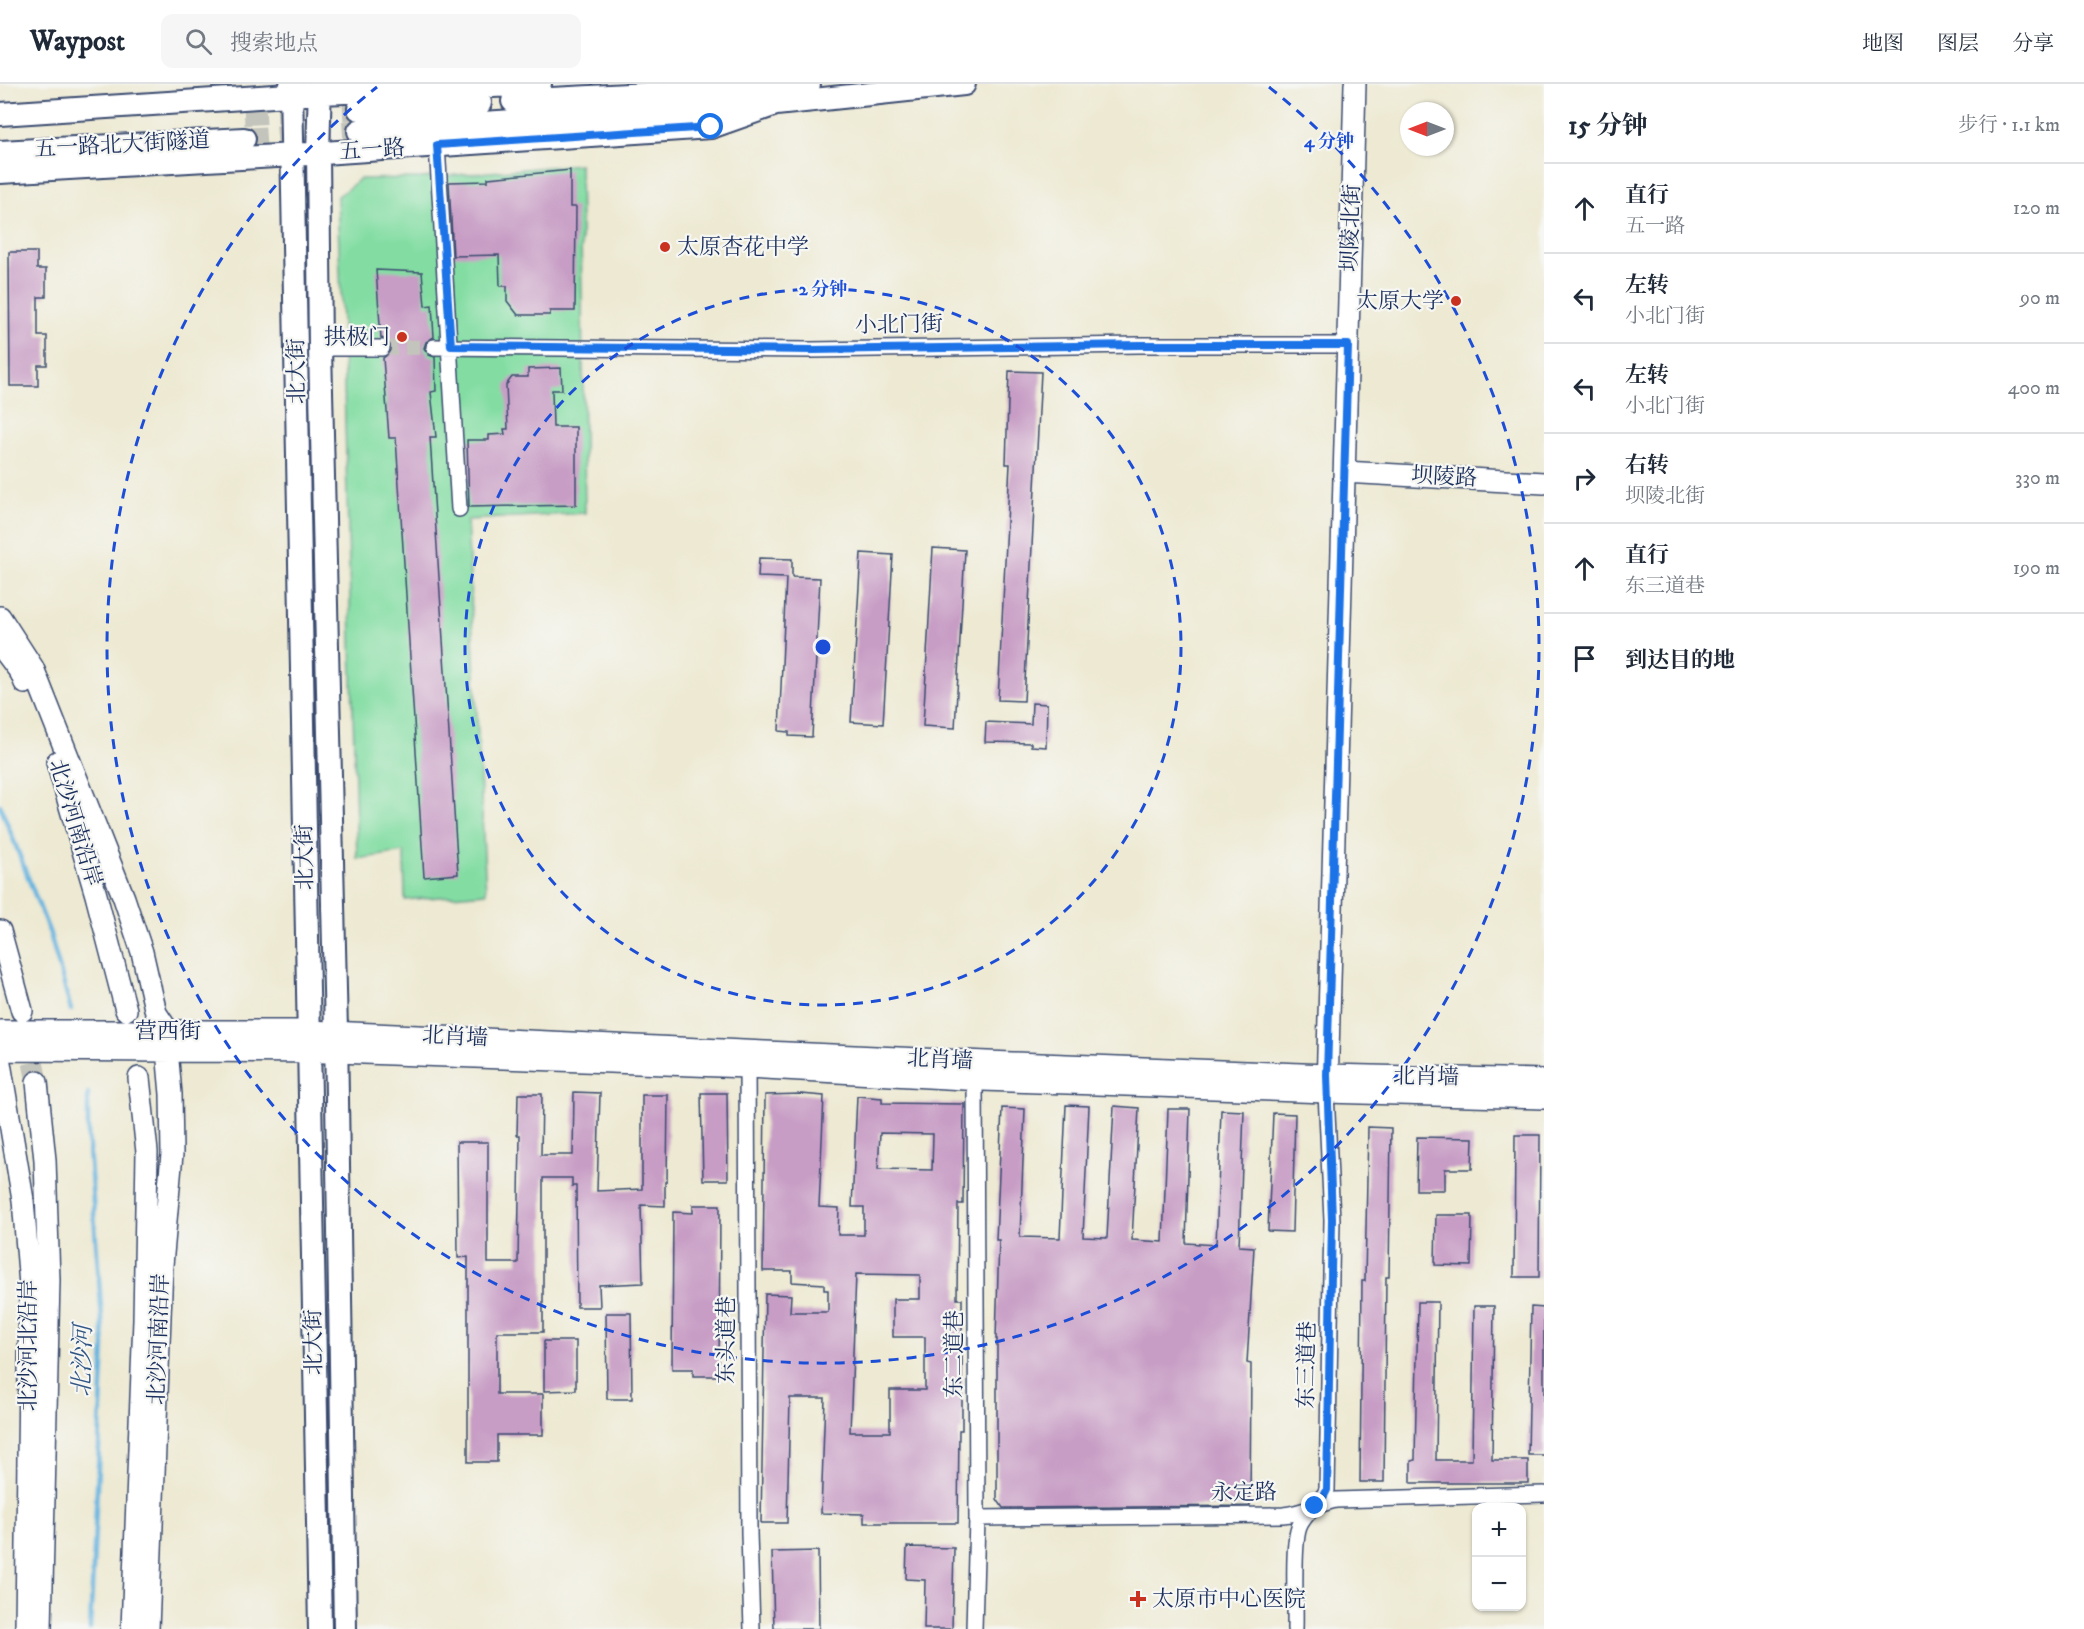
<!DOCTYPE html>
<html lang="zh">
<head>
<meta charset="utf-8">
<style>
  body { margin:0; font-family:"IM FELL DW Pica","Noto Serif SC",serif; background:#f6f6f7; color:#1f2937 }
  .controls { position:absolute; right:18px; bottom:18px; display:grid; overflow:hidden; border-radius:12px; box-shadow:0 2px 4px #0004 }
  .controls button { width:54px; height:54px; display:grid; place-items:center; padding:0; border:0; border-bottom:2px solid #e0e1e3; background:#fff; color:#1f2937; font:30px sans-serif }
  .compass { position:absolute; left:1400px; top:18px; width:54px; height:54px; border-radius:50%; background:#fff; box-shadow:0 2px 4px #0004; rotate:270deg }
  .stop { position:absolute; width:18px; height:18px; margin:-14px; border:4px solid #1a73e8; border-radius:50%; background:#fff }
  .stop.end { background:#1a73e8; border-color:#fff; box-shadow:0 2px 6px #0008 }
  .list { margin:0; padding:0; list-style:none }
  h2 { display:flex; justify-content:space-between; align-items:center; height:78px; margin:0; padding:0 24px; font-size:26px }
  h2 small { font-size:20px; font-weight:400; color:#747a83 }
  .list li { display:grid; grid-template-columns:39px 1fr auto; gap:18px; align-items:center; box-sizing:border-box; height:90px; padding:0 24px; border-top:2px solid #e0e1e3 }
  .list b { display:block; font-size:22px; white-space:nowrap }
  .list p { margin:0; font-size:20px; white-space:nowrap; color:#747a83 }
  .list em { font-size:20px; font-style:normal; color:#747a83 }
  .icon { flex:none; width:33px; height:33px; fill:none; stroke:currentColor; stroke-width:2; stroke-linecap:round; stroke-linejoin:round }
  .map { position:relative; flex:none; width:1544px; height:1545px; overflow:hidden }
  header { display:flex; align-items:center; gap:36px; box-sizing:border-box; height:84px; padding:0 30px; background:#fff; border-bottom:2px solid #e0e1e3 }
  header strong { font-size:28px }
  nav { display:flex; gap:33px; margin-inline-start:auto; font-size:21px }
  .search { width:420px; height:54px; background:#f6f6f7; display:flex; align-items:center; gap:15px; box-sizing:border-box; padding:0 21px; border-radius:12px; color:#747a83; font-size:22px }
  main { display:flex }
  aside { flex:1; background:#fff }
  .map>svg:first-child { display:block }
  .green { fill:#83dda3; stroke:#4f8680; stroke-width:1.5 }
  .lines { fill:none; stroke-linecap:round; stroke-linejoin:round }
  .stream { stroke:#66b4df; stroke-width:4.5 }
  .building { fill:#c79cc5; fill-rule:evenodd }
  .street-tunnel { stroke:#c3c4bb; stroke-width:15; stroke-dasharray:15 8; stroke-linecap:butt }
  .secondary-tunnel { stroke:#c3c4bb; stroke-width:21; stroke-dasharray:21 10; stroke-linecap:butt }
  .primary-tunnel { stroke:#c3c4bb; stroke-width:22; stroke-dasharray:22 11; stroke-linecap:butt }
  .street-casing { stroke:#3a4b6f; stroke-width:18 }
  .secondary-casing { stroke:#3a4b6f; stroke-width:24 }
  .primary-casing { stroke:#3a4b6f; stroke-width:26 }
  .street { stroke:#fff; stroke-width:15 }
  .secondary { stroke:#fff; stroke-width:21 }
  .primary { stroke:#fff; stroke-width:22 }
  .route { stroke:#1a73e8; stroke-width:8 }
  .ring { fill:none; stroke:#1d4ed8; stroke-width:3; stroke-dasharray:10 8 }
  .poi-dot { fill:#c8321e; stroke:#f6f6f2; stroke-width:2 }
  .labels { text-anchor:middle; dominant-baseline:central; stroke-width:4.5; stroke-linejoin:round; paint-order:stroke }
  .street-label { font-size:22px; fill:#1b2f5e; stroke:#f6f6f2 }
  .poi-label { font-size:22px; fill:#1b2f5e; stroke:#f6f6f2; text-anchor:start }
  .water-label { font-size:24px; font-style:italic; fill:#325785; stroke:#f6f6f2 }
  .centre { fill:#1d4ed8; stroke:#f6f6f2; stroke-width:3 }
  .ring-label { font-size:18px; text-anchor:middle; font-weight:bold; fill:#1d4ed8; stroke:#f6f6f2; stroke-width:4.5; stroke-linejoin:round; paint-order:stroke }
</style>
</head>
<body>
<header>
<strong>Waypost</strong>
<div class="search"><svg class="icon" aria-label="search" viewBox="0 0 24 24"><circle cx="10" cy="10" r="6"/><path d="M15 15l6 6"/></svg>搜索地点</div>
<nav><a>地图</a><a>图层</a><a>分享</a></nav>
</header>
<main>
<div class="map">
<svg width="1544" height="1545" viewBox="0 0 1544 1545">
  <rect width="100%" height="100%" fill="#f6f6f2"/>
  <filter id="ink" filterUnits="userSpaceOnUse"><feTurbulence type="fractalNoise" baseFrequency=".0167" numOctaves="2"/><feDisplacementMap in="SourceGraphic" scale="12" xChannelSelector="R" yChannelSelector="G"/><feConvolveMatrix kernelMatrix="1 2 1 2 8 2 1 2 1" color-interpolation-filters="sRGB"/></filter>
  <filter id="wash" filterUnits="userSpaceOnUse"><feTurbulence type="fractalNoise" baseFrequency=".008" numOctaves="4" result="noise"/><feDisplacementMap in="SourceGraphic" scale="24" xChannelSelector="R" yChannelSelector="G"/><feGaussianBlur stdDeviation="1.35" result="paint"/><feColorMatrix in="noise" values="0 0 0 0 0 0 0 0 0 0 0 0 0 0 0 0 0 1.4 0 .05"/><feComposite in="paint" operator="in"/></filter>
  <g filter="url(#wash)">
    <rect width="100%" height="100%" fill="#ede9d2"/>
    <path class="green" d="M580,80L585,429L467,436L486,809L405,816L404,768L357,775L343,264L337,113L360,95L422,94Z"/>
    <g class="lines">
      <path class="stream" d="M0,721L50,850L71,926
        M88,1010V1052L104,1261L90,1545"/>
    </g>
    <g id="blocks">
      <path class="building" d="M570,86V123H576L575,227H550V231H518L507,217V202H500L499,171L453,172L449,98L488,97V94Z
        M9,168H37V185H46V213H38V252H47V281H38V302H10Z
        M376,186L422,188L425,222L432,221L434,253L426,258L424,264L429,271L435,273L436,307L431,308L436,353H430L458,790L424,793L396,354H389L383,274L390,269L392,263L387,256L381,254Z
        M561,284L562,306H552L553,343H576V421L469,423L467,356H489V351L505,350L504,345H508L506,301L512,293H528V285Z
        M1009,287L1041,288L1024,617L998,616L1010,380H1006Z
        M933,464L965,466L955,644L923,642Z
        M861,469L893,471L883,640L851,638Z
        M759,474L792,475V493L820,494L812,653L789,652V648L779,647L786,494L758,493Z
        M1032,619L1047,620L1046,663L1031,662V659L985,658L986,638L1031,640Z
        M574,1008L600,1009L597,1107L642,1105V1011H668L667,1098H665V1122L641,1121L643,1199L599,1201L600,1223H577L576,1102H572V1094H543V1248H497V1310H543V1351H497V1378H468V1173L458,1174L457,1058H488V1179H518L520,1051H517L518,1010H542L541,1071H573Z
        M701,1009H727L728,1096H703Z
        M801,1010L824,1012L819,1123L839,1124L838,1151H864V1123H852L857,1012L882,1014V1019L964,1020L963,1120H958L957,1215H962V1346H959L958,1439H864V1430L821,1429L825,1314H790L787,1439H761L765,1210L791,1211L790,1228H828V1206H824V1200L792,1198V1187H763L765,1011ZM880,1049L933,1050L932,1086L878,1085ZM856,1190L920,1191V1215H893V1253H925V1306H890V1348H850Z
        M1066,1021L1089,1022L1083,1153L1107,1154L1114,1022L1139,1024L1132,1156L1163,1158L1168,1025H1190L1186,1159L1216,1161L1221,1026L1244,1027L1239,1162L1254,1163L1247,1279L1251,1280L1250,1422L1003,1424L997,1415V1255H996L999,1156H996L1002,1024L1025,1025L1020,1153L1060,1154Z
        M1273,1029L1295,1030L1292,1148L1268,1147Z
        M1368,1043L1391,1044L1389,1193H1386L1384,1398H1360L1362,1197H1365Z
        M1515,1051H1540L1539,1193H1514Z
        M1417,1053L1473,1054L1472,1085H1445V1106H1416Z
        M693,1121H720L719,1292H693V1285H672L673,1128L693,1129Z
        M1436,1131H1472L1471,1182L1435,1181Z
        M1418,1218H1438L1436,1376H1472L1474,1222H1494L1492,1376H1528V1399H1411V1377L1415,1376Z
        M1531,1223L1544,1224V1371H1528Z
        M606,1229H631L632,1315H607Z
        M544,1257H576V1306L544,1307Z
        M907,1463L954,1464L952,1545H924L925,1496L906,1495Z
        M818,1467L819,1545H774L772,1468Z"/>
    </g>
  </g>
  <g filter="url(#ink)">
    <use href="#blocks" fill-opacity="0" stroke="#3a4b6f" stroke-width="1.5"/>
    <g class="lines">
      <path class="street-tunnel" d="M382,264L434,263"/>
      <path class="secondary-tunnel" d="M27,948L37,998"/>
      <path class="primary-tunnel" d="M244,30L359,25
        M244,55L359,47"/>
      <defs>
        <path id="street" d="M437,61L459,425
          M434,263L811,266L1139,261H1348
          M320,264H382
          M747,973L749,1449L752,1545
          M977,1434L1283,1431C1302,1430 1317,1420 1336,1416L1544,1410
          M974,1545L977,1434L975,995
          M1295,1545C1296,1522 1292,1461 1299,1443C1305,1428 1320,1420 1327,1406L1332,1136L1326,1008"/>
        <path id="secondary" d="M1344,388L1544,399
          M0,533L33,584L124,814L142,868L156,929L168,947
          M0,561L21,589L25,599
          M57,678L96,811L126,926
          M0,847L22,927
          M0,947H308L987,978L1327,991L1544,996
          M0,966L336,968L747,983L983,996L1326,1008L1544,1014
          M0,979L23,1116L30,1201L26,1545
          M37,998L45,1076L49,1196L41,1545
          M1327,1005L1355,0
          M132,1545L144,1236L147,1068L139,994
          M148,1545L162,1181L172,1070L171,1010L167,966"/>
        <path id="primary" d="M291,0L320,1545
          M320,0L318,69L320,264L336,948L345,1545
          M513,17L782,3L809,0
          M359,25L480,19
          M0,30L320,9L540,0
          M359,47L776,20L964,0
          M0,68L244,55
          M0,88L293,71L711,43L776,20"/>
      </defs>
      <use href="#street" class="street-casing"/>
      <use href="#secondary" class="secondary-casing"/>
      <use href="#primary" class="primary-casing"/>
      <use href="#street" class="street"/>
      <use href="#secondary" class="secondary"/>
      <use href="#primary" class="primary"/>
    </g>
  </g>
  <g class="lines" filter="url(#ink)">
    <path class="route" d="M711,43L437,61L451,262L812,266L1139,261H1348L1327,991L1332,1136L1327,1406L1323,1414L1315,1422"/>
  </g>
  <g class="ring">
    <circle cx="823" cy="563" r="358"/>
    <path d="M1269 3A716 716 0 1 1 377 3"/>
  </g>
  <g class="poi-dot">
    <circle cx="665" cy="163" r="6"/>
    <circle cx="1456" cy="217" r="6"/>
    <circle cx="402" cy="253" r="6"/>
    <path d="M1135 1506h6v6h6v6h-6v6h-6v-6h-6v-6h6z"/>
  </g>
  <g class="labels">
    <g class="street-label">
      <text transform="translate(122 61) rotate(-3)">五一路北大街隧道</text>
      <text transform="translate(372 66) rotate(-4)">五一路</text>
      <text transform="translate(1351 144) rotate(-88)">坝陵北街</text>
      <text transform="translate(899 241) rotate(-1)">小北门街</text>
      <text transform="translate(297 287) rotate(-91)">北大街</text>
      <text transform="translate(1444 393) rotate(3)">坝陵路</text>
      <text transform="translate(75 739) rotate(73)">北沙河南沿岸</text>
      <text transform="translate(305 773) rotate(-91)">北大街</text>
      <text x="168" y="947">营西街</text>
      <text transform="translate(455 953) rotate(3)">北肖墙</text>
      <text transform="translate(940 976) rotate(3)">北肖墙</text>
      <text transform="translate(1426 993) rotate(1)">北肖墙</text>
      <text transform="translate(159 1255) rotate(-88)">北沙河南沿岸</text>
      <text transform="translate(726 1256) rotate(-90)">东头道巷</text>
      <text transform="translate(314 1258) rotate(-91)">北大街</text>
      <text transform="translate(28 1261) rotate(-90)">北沙河北沿岸</text>
      <text transform="translate(954 1270) rotate(-90)">东二道巷</text>
      <text transform="translate(1307 1281) rotate(-89)">东三道巷</text>
      <text transform="translate(1244 1409) rotate(-1)">永定路</text>
    </g>
    <g class="poi-label">
      <text x="677" y="163">太原杏花中学</text>
      <text x="1444" y="217" text-anchor="end">太原大学</text>
      <text x="390" y="253" text-anchor="end">拱极门</text>
      <text x="1152" y="1515">太原市中心医院</text>
    </g>
    <g class="water-label">
      <text transform="translate(83 1277) rotate(-89)">北沙河</text>
    </g>
  </g>
  <circle cx="823" cy="563" r="9" class="centre"/>
  <g class="ring-label">
    <text x="1329" y="63">4 分钟</text>
    <text x="823" y="211">2 分钟</text>
  </g>
</svg>
<div class="controls">
<button>+</button>
<button>−</button>
</div>
<svg class="compass" viewBox="-18 -18 36 36"><path d="M0-13l5 13h-10z" fill="#e53935"/><path d="M0 13l5-13h-10z" fill="#747a83"/></svg>
<div class="stop" style="left:711px;top:43px"></div>
<div class="stop end" style="left:1315px;top:1422px"></div>
</div>
<aside>
<h2>15 分钟<small>步行 · 1.1 km</small></h2>
<ul class="list">
<li><svg class="icon" aria-label="ahead" viewBox="0 0 24 24"><path d="M12 20V5M6 11l6-6 6 6"/></svg><div><b>直行</b><p>五一路</p></div><em>120 m</em></li>
<li><svg class="icon" aria-label="left" viewBox="0 0 24 24"><path d="M17 20v-9H6M10 6l-5 5 5 5"/></svg><div><b>左转</b><p>小北门街</p></div><em>90 m</em></li>
<li><svg class="icon" aria-label="left" viewBox="0 0 24 24"><path d="M17 20v-9H6M10 6l-5 5 5 5"/></svg><div><b>左转</b><p>小北门街</p></div><em>400 m</em></li>
<li><svg class="icon" aria-label="right" viewBox="0 0 24 24"><path d="M7 20v-9h11M14 6l5 5-5 5"/></svg><div><b>右转</b><p>坝陵北街</p></div><em>330 m</em></li>
<li><svg class="icon" aria-label="ahead" viewBox="0 0 24 24"><path d="M12 20V5M6 11l6-6 6 6"/></svg><div><b>直行</b><p>东三道巷</p></div><em>190 m</em></li>
<li><svg class="icon" aria-label="arrive" viewBox="0 0 24 24"><path d="M6 21V4h12l-3 4 3 4H6"/></svg><div><b>到达目的地</b></div></li>
</ul>
</aside>
</main>
</body>
</html>
